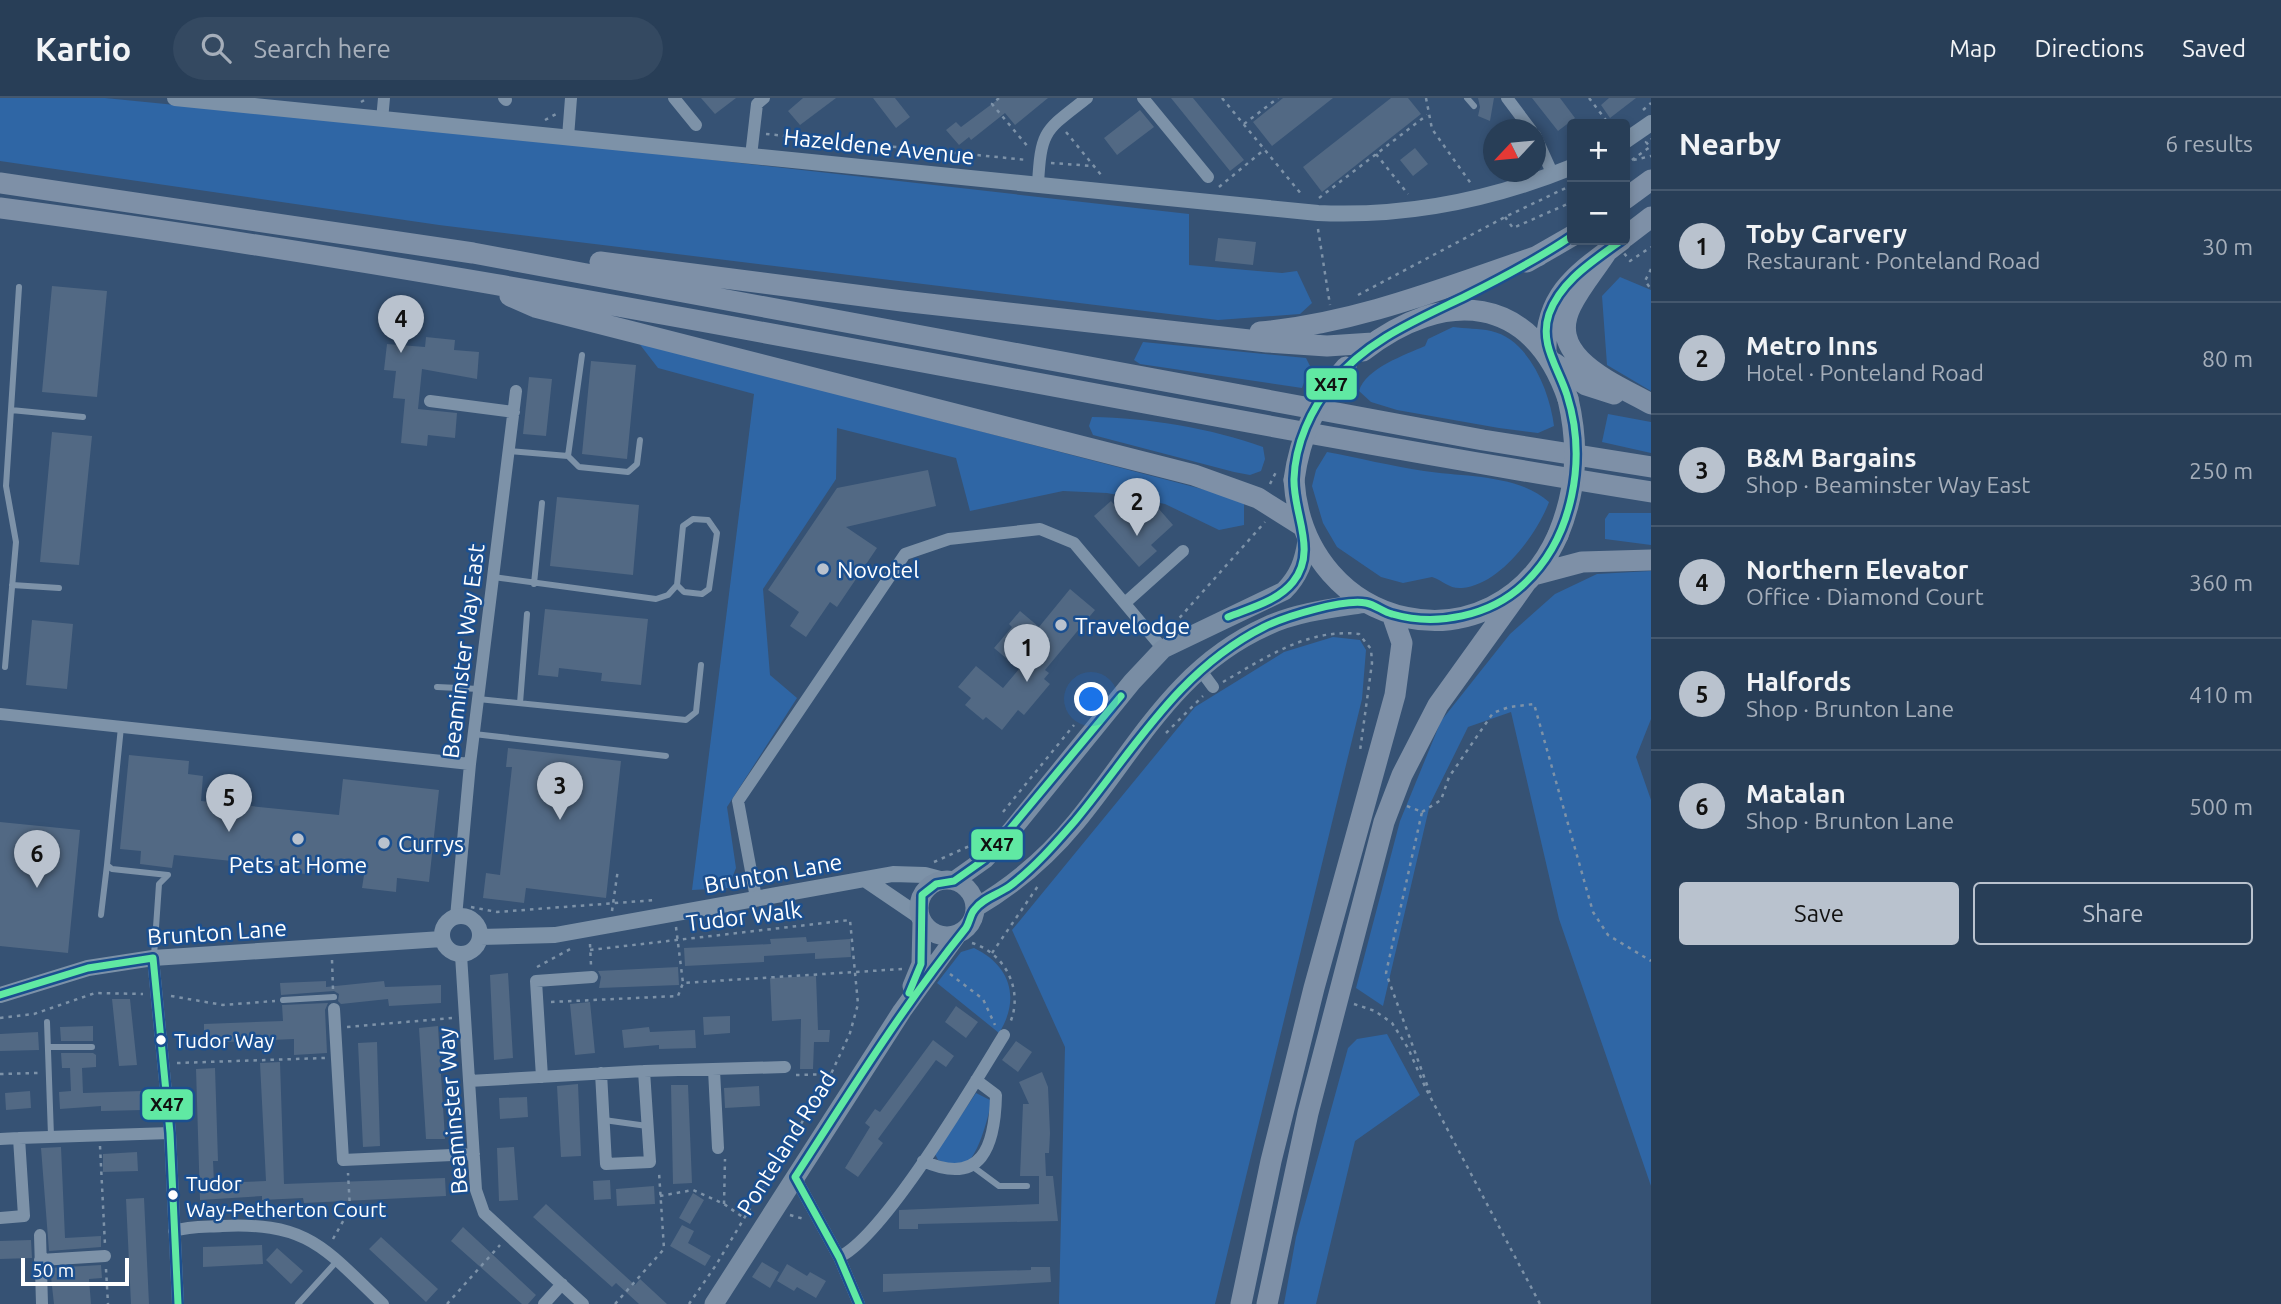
<!DOCTYPE html>
<html lang="en">
<head>
<meta charset="utf-8">
<style>
  body { margin:0; font-family:Ubuntu,sans-serif; background:#344961; color:#f1f3f6 }
  .controls { position:absolute; right:21px; top:21px; display:grid; overflow:hidden; border-radius:7px; box-shadow:0 4px 10px #0003 }
  .controls button { width:63px; height:63px; display:grid; place-items:center; padding:0; border:0; border-bottom:2px solid #44576d; background:#283e57; color:#f1f3f6; font:35px sans-serif }
  .compass { position:absolute; left:1483px; top:21px; width:63px; height:63px; border-radius:50%; background:#283e57; box-shadow:0 4px 10px #0003; rotate:244deg }
  .scale { position:absolute; left:21px; bottom:18px; width:108px; box-sizing:border-box; padding-left:7px; border:4px solid #fff; border-top:0; font-size:19px; line-height:24px; white-space:nowrap; color:#fff; -webkit-text-stroke:5px #1b4f8f; paint-order:stroke }
  .you { position:absolute; left:1092px; top:602px; width:24px; height:24px; margin:-18px; border:5px solid #fff; border-radius:50%; background:#1a73e8; box-shadow:0 0 0 10px #1a73e833 }
  .badge { display:grid; place-items:center; width:46px; height:46px; border-radius:50%; background:#b9c2ce; color:#111; font-size:23px; font-weight:700 }
  .pin { position:absolute; translate:-50% -58px; filter:drop-shadow(0 2px 4px #0008) }
  .pin::after { content:''; position:absolute; top:37px; width:24px; height:21px; background:inherit; clip-path:polygon(0 0,100% 0,50% 100%) }
  .list { margin:0; padding:0; list-style:none }
  h2 { display:flex; justify-content:space-between; align-items:center; height:91px; margin:0; padding:0 28px; font-size:30px }
  h2 small { font-size:23px; font-weight:400; color:#a5aeba }
  .list li { display:grid; grid-template-columns:46px 1fr auto; gap:21px; align-items:center; box-sizing:border-box; height:112px; padding:0 28px; border-top:2px solid #44576d }
  .list b { display:block; font-size:26px; white-space:nowrap }
  .list p { margin:0; font-size:23px; white-space:nowrap; color:#a5aeba }
  .list em { font-size:23px; font-style:normal; color:#a5aeba }
  .actions { display:flex; gap:14px; padding:21px 28px }
  .actions a { flex:1; padding:16px 0; border:2px solid #b9c2ce; border-radius:7px; text-align:center; font-size:24px; color:#b9c2ce }
  .actions .main { background:#b9c2ce; color:#111 }
  .icon { flex:none; width:38px; height:38px; fill:none; stroke:currentColor; stroke-width:2; stroke-linecap:round; stroke-linejoin:round }
  .map { position:relative; flex:none; width:1651px; height:1206px; overflow:hidden }
  header { display:flex; align-items:center; gap:42px; box-sizing:border-box; height:98px; padding:0 35px; background:#283e57; border-bottom:2px solid #44576d }
  header strong { font-size:33px }
  nav { display:flex; gap:38px; margin-inline-start:auto; font-size:24px }
  .search { width:490px; height:63px; background:#344961; display:flex; align-items:center; gap:18px; box-sizing:border-box; padding:0 24px; border-radius:38px; color:#a5aeba; font-size:26px }
  main { display:flex }
  aside { flex:1; background:#283e57 }
  .map>svg:first-child { display:block }
  .green { fill:#2f66a5 }
  .building { fill:#526984 }
  .lines { fill:none; stroke-linecap:round; stroke-linejoin:round }
  .path { stroke:#7d92a8; stroke-width:2.5; stroke-dasharray:3.5 5; stroke-linecap:butt }
  .service { stroke:#7d92a8; stroke-width:6 }
  .minor { stroke:#7d92a8; stroke-width:12 }
  .tertiary { stroke:#7d92a8; stroke-width:16 }
  .secondary { stroke:#798da4; stroke-width:19 }
  .trunk { stroke:#7e90a7; stroke-width:21 }
  .path-bridge { stroke:#7d92a8; stroke-width:2.5; stroke-dasharray:3.5 5; stroke-linecap:butt }
  .trunk-bridge { stroke:#7e90a7; stroke-width:21 }
  .bus-1-casing { stroke:#1b4f8f; stroke-width:12 }
  .bus-1 { stroke:#60e9a3; stroke-width:7 }
  .poi-dot { fill:#b9c2ce; stroke:#1b4f8f; stroke-width:2.5 }
  .bus-dot { fill:#fff; stroke:#1b4f8f; stroke-width:2.5 }
  .labels { text-anchor:middle; dominant-baseline:central; stroke-width:5; stroke-linejoin:round; paint-order:stroke }
  .bus-label { font-size:21px; fill:#fff; stroke:#1b4f8f; text-anchor:start }
  .street-label { font-size:23px; fill:#fff; stroke:#1b4f8f }
  .poi-label { font-size:23px; fill:#fff; stroke:#1b4f8f; text-anchor:start }
  .line-badge { stroke:#1b4f8f; stroke-width:2.5 }
  .pale-badge-label { font-size:19px; text-anchor:middle; font-weight:bold; fill:#111 }
</style>
</head>
<body>
<header>
<strong>Kartio</strong>
<div class="search"><svg class="icon" aria-label="search" viewBox="0 0 24 24"><circle cx="10" cy="10" r="6"/><path d="M15 15l6 6"/></svg>Search here</div>
<nav><a>Map</a><a>Directions</a><a>Saved</a></nav>
</header>
<main>
<div class="map">
<svg width="1651" height="1206" viewBox="0 0 1651 1206">
  <rect width="100%" height="100%" fill="#365274"/>
  <path class="green" d="M0,0H105L598,49L1189,116V167L1282,175L1297,173L1312,205L1300,216L1218,222L439,127L0,63Z
    M1620,179L1651,192V293L1607,267L1602,198Z
    M1453,229C1465,231 1479,230 1491,233C1529,241 1550,294 1554,328L1538,335L1499,330L1397,312L1371,304L1359,293C1366,270 1405,257 1425,248L1428,241Z
    M638,244L1244,402V427L1219,432L1165,406L1107,395L1063,393L970,413L956,360L837,330L836,381L763,491L770,577L797,600L727,709L736,770L728,790L692,792L754,296L658,270Z
    M1143,244L1306,260L1310,268L1302,290L1140,266L1134,262Z
    M1608,316L1651,324V355L1602,344Z
    M1092,319C1149,320 1210,330 1263,349L1265,361L1261,373L1250,377L1234,374L1093,337L1089,328Z
    M1327,354C1359,360 1391,368 1424,373C1463,379 1518,376 1549,404C1537,436 1500,487 1462,490C1449,491 1444,483 1432,479L1403,485L1381,479L1337,449L1323,425L1312,388L1316,372Z
    M1609,415H1651V447L1605,441V421Z
    M1651,473V621L1636,659L1651,702V1088L1559,821L1511,614L1468,629L1430,706L1383,908L1356,890L1400,723L1441,623L1510,536L1555,496L1597,476Z
    M1333,539L1360,542L1366,552L1362,601L1215,1206H1059L1065,949L1012,832L1195,609L1284,554Z
    M974,850C1010,867 1021,900 999,935L937,885L961,854Z
    M1387,936L1420,997L1355,1043L1316,1206H1284L1296,1139L1348,950L1357,941Z
    M976,995L992,1003C988,1017 978,1066 960,1068C953,1069 944,1064 938,1062L935,1056Z"/>
  <path class="building" d="M701,0H736L715,16Z
    M803,0H836L800,27L788,13Z
    M873,0H895L910,19L896,30Z
    M1000,0H1048L1015,27L1005,15L971,42L969,39L959,47L946,32L956,24L961,29Z
    M1171,0H1193L1244,62L1230,73Z
    M1283,0H1333L1272,48L1253,24Z
    M1391,0H1408L1421,16L1322,94L1303,69Z
    M1478,0H1494L1490,23L1478,18L1480,9Z
    M1532,0H1560L1575,20L1558,33Z
    M1609,0H1636L1610,20L1601,7Z
    M1140,12L1154,29L1117,57L1104,40Z
    M1415,50L1428,66L1413,78L1400,62Z
    M1218,140L1256,144L1253,167L1215,163Z
    M52,188L107,193L97,299L42,294Z
    M426,239L455,242L454,252L479,254L477,281L422,271L418,311L457,315L455,340L428,337L427,348L401,345L405,301L393,300L396,273L384,272L387,246L425,249Z
    M591,263L636,267L627,361L582,356Z
    M529,279L552,281L546,338L523,336Z
    M52,334L92,338L79,467L40,464Z
    M928,372L936,408L846,429L877,450L837,509L830,504L806,539L790,528L799,514L768,492L837,390Z
    M557,399L639,407L633,477L550,468Z
    M1111,403L1135,430L1158,410L1173,427L1151,447L1157,453L1139,469L1094,418Z
    M1070,491L1095,512L1045,572L1049,575L1044,581L1050,586L1024,617L1018,612L1002,632L986,619L983,622L965,607L971,600L958,589L976,568L1003,590L1019,571L994,550L1012,529L1009,526L1020,513L1039,529Z
    M545,511L648,521L641,587L601,583L602,575L559,570L558,579L538,577Z
    M32,522L73,526L67,591L26,587Z
    M508,650L621,663L606,800L526,790L524,805L483,800L486,775L500,777L512,669H506Z
    M129,657L189,663L188,676L203,678L201,703L339,717L343,681L439,692L429,784L397,780L396,794L362,790L364,777L309,771L308,776L281,774V768L174,757L172,770L140,766L141,753L120,751Z
    M0,724L80,732L68,855L0,848Z
    M806,839L807,844L850,841L851,859L815,861V855L764,858V864L685,868L684,850L771,846L770,841Z
    M678,869L679,887L599,890L601,879L598,873Z
    M508,875L513,960L494,962L490,877Z
    M816,878L818,932H830L829,944H814L813,971H800L801,921L772,923L770,880Z
    M326,883V889L384,883L385,889L441,887V905L389,908L388,901L341,906L338,903L339,896L334,893L281,897L280,885Z
    M112,901H130L137,967L119,968Z
    M590,904L595,955L575,957L570,906Z
    M328,905L325,912L327,955L294,957V941L204,945V926L283,923L282,907Z
    M956,908L978,924L966,940L945,924Z
    M730,918V935L704,937L703,919Z
    M93,928V943H61L60,929Z
    M438,928L445,1041H426L419,930Z
    M649,929L650,934L695,932L696,950L659,951V947L624,950L622,932Z
    M38,934L39,952L0,953V936Z
    M933,942L954,958L946,969L936,962L878,1041L883,1045L858,1079L845,1070L870,1029L865,1025L875,1011L880,1014Z
    M1016,943L1032,954L1018,974L1002,962Z
    M377,944L380,1048L363,1049L358,945Z
    M61,955H93L96,957V969L82,970L83,995L141,993L142,1012L101,1013V1008L60,1011L59,994L71,993L70,970H62Z
    M280,964L284,1086L445,1080L446,1098L304,1105L303,1100L262,1102V1098L200,1102L196,971L215,970L218,1063H213L214,1085L266,1083L260,965Z
    M1042,974L1048,989L1050,1035L1049,1055H1045L1046,1078H1020L1023,1006H1029L1019,984Z
    M578,986L581,1058L561,1059L557,988Z
    M671,987H688L692,1085L673,1086Z
    M759,988L760,1008L725,1010L724,990Z
    M30,993L31,1010L6,1012L5,995Z
    M527,999L528,1019L500,1021L499,1000Z
    M61,1049L65,1140L101,1138V1149L49,1153L41,1050Z
    M514,1049L518,1102L499,1103L497,1050Z
    M137,1054L138,1073L103,1074V1056Z
    M1039,1078H1053L1058,1123L918,1126V1131H899V1112L1039,1106Z
    M610,1082L611,1101L594,1102L593,1083Z
    M654,1088L655,1106L617,1108L616,1091Z
    M693,1095L704,1102L690,1126L679,1120Z
    M144,1100L149,1206H131L126,1101Z
    M546,1106L635,1187L640,1181L667,1206H639L616,1185L612,1189L533,1119Z
    M682,1127L694,1133L688,1145L711,1158L705,1168L670,1148Z
    M463,1129L536,1197L528,1206H522L451,1143Z
    M381,1139L438,1191L426,1204L369,1151Z
    M31,1142L32,1160L0,1161V1143Z
    M262,1147L263,1166L203,1169V1149Z
    M277,1150L303,1173L291,1186L266,1162Z
    M762,1164L779,1174L770,1190L752,1179Z
    M787,1166L807,1178L810,1174L826,1183L816,1200L797,1189L794,1193L777,1183Z
    M101,1167L102,1180L89,1181L91,1206H54L50,1170Z
    M1031,1169H1050L1051,1184L883,1194V1176L1031,1172Z"/>
  <g class="lines">
    <path class="path" d="M999,0L992,6L1029,50
      M1222,0L1302,97
      M1426,0L1432,31L1472,87
      M1589,0L1609,26
      M361,4L368,0
      M1643,12L1651,5
      M545,22L558,15
      M1244,26L1278,0
      M1066,34L1102,78
      M766,36L1027,62
      M1376,56L1408,96
      M1625,64L1651,58
      M1051,65L1093,68
      M1219,89L1265,51
      M1319,100L1427,17
      M1505,119L1513,130L1572,104
      M1318,131L1330,207
      M1651,171L1645,183L1651,191
      M1358,197L1505,119L1572,87
      M1174,526L1265,424
      M1223,584C1265,560 1308,530 1359,536L1371,551L1372,565L1360,653
      M1166,635L1203,598
      M1407,708L1422,714L1386,875L1430,995
      M1003,714L1074,627
      M1422,714L1441,702L1449,679L1493,615L1509,609L1534,606L1593,814L1608,837L1651,863
      M934,764L976,745
      M471,809L497,814L656,802
      M612,813L618,771
      M676,829L683,885
      M972,845C1005,855 1024,892 1010,925
      M590,846L591,867
      M590,852L850,822L858,906L850,935L831,976L716,1167L689,1206
      M992,855L1038,788
      M332,862L333,891
      M537,869L574,849
      M950,876L983,901L995,927
      M171,898L223,907L275,903
      M551,904L678,898L683,885L902,871
      M1354,906L1375,913L1392,925L1408,950L1426,991L1540,1206
      M0,920L34,916L95,895L143,896
      M347,929L452,920
      M177,965L325,960
      M0,976L38,975
      M796,977L831,976
      M100,1048L105,1147
      M660,1098L693,1092L724,1106L744,1120
      M724,1106L725,1061
      M790,1117L804,1121
      M333,1141L350,1111L348,1075
      M106,1171L108,1206
      M447,1206L500,1147
      M615,1206L664,1151L659,1074"/>
    <path class="service" d="M1467,0L1474,8
      M11,312L83,319
      M509,353L568,358L582,257
      M568,358L579,369L628,374L637,366L640,342
      M493,479L656,501L668,497L677,487L684,494L702,496L709,491L717,435L708,422L693,421L683,428L677,487
      M534,486L542,405
      M12,487L59,490
      M5,569L16,444L6,388L19,189
      M437,589L479,591
      M478,601L686,622L696,614L701,567
      M520,605L527,516
      M474,636L666,658
      M107,767L121,629
      M101,817L107,767L112,771L168,777L159,786L154,858
      M283,902L334,899
      M47,924L51,1038
      M48,949H92
      M604,1022L647,1028
      M972,1068L999,1088H1027
      M298,1206L337,1163"/>
    <path class="minor" d="M504,0L506,2
      M674,0L696,27
      M1143,0L1208,79
      M1507,0L1531,32
      M382,22L384,0
      M1535,37L1553,77
      M568,39L571,0
      M751,58L757,6L764,0
      M1038,86C1041,31 1045,33 1087,0
      M430,303L514,314
      M1125,505L1183,453
      M1199,570L1213,589
      M0,616L470,666
      M756,800L738,703L905,456L949,441L1040,431L1074,445L1163,551
      M456,819L470,666L516,293
      M461,857L476,1092L484,1115L583,1206
      M153,860L170,1035L178,1206
      M334,911L343,1062L474,1056
      M714,972L718,1050
      M601,975L606,1066L650,1064L644,973
      M542,979L536,883L592,879
      M469,983L644,973L785,969
      M0,1041L19,1040
      M923,1063C982,1089 995,1048 996,997L976,982
      M795,1079L839,1159L859,1206
      M0,1120L24,1118L19,1040L170,1035
      M174,1133C189,1128 206,1129 222,1128C309,1124 324,1150 383,1206
      M40,1137L42,1206
      M839,1159C884,1139 975,984 1004,937
      M40,1162L105,1158
      M544,1206L562,1186"/>
    <path class="tertiary" d="M175,0L1318,115C1406,119 1491,102 1572,69
      M1625,43L1651,25
      M866,782L919,818
      M442 837a19 19 0 1 1 38 0a19 19 0 1 1-38 0Z
      M480,839L555,837L893,776L925,777L944,782
      M0,897L88,870L153,860L442,841"/>
    <path class="secondary" d="M919 810a28 28 0 1 1 56 0a28 28 0 1 1-56 0Z
      M954,783L985,761L1011,733L1132,584L1163,551L1284,493C1299,478 1304,463 1307,443
      M975,810C1013,788 1048,758 1076,724C1137,650 1175,569 1267,528C1297,514 1334,510 1366,505
      M912,888L921,866L922,824
      M714,1206L902,913L957,837"/>
    <path class="trunk" d="M0,85L473,155L1483,342L1651,369
      M1625,101L1651,82
      M0,110C554,183 1100,305 1651,394
      M1625,139L1651,119
      M1608,152C1596,171 1581,188 1571,208C1545,260 1616,286 1651,306
      M600,164L902,203L1267,244L1327,248L1373,245
      M1527,164L1572,138
      M510,198L535,209L1194,377L1258,400L1301,427
      M1260,234C1358,225 1446,189 1538,158
      M1546,252C1545,194 1580,174 1622,142
      M1363,253C1444,190 1532,195 1568,301
      M1554,265L1586,287L1614,296
      M1294,382C1304,535 1495,577 1558,437
      M1533,477L1582,464L1651,462
      M1241,1206L1271,1063L1314,890L1395,597L1402,545L1392,516
      M1267,1206L1308,1015L1384,724L1402,677L1438,607L1527,483"/>
    <path class="path-bridge" d="M1625,67L1650,49L1646,44L1651,41
      M1614,142L1630,163L1651,149
      M1270,386L1276,374"/>
    <path class="trunk-bridge" d="M1294,382C1300,338 1316,302 1346,269
      M1558,437C1577,391 1579,348 1568,301"/>
    <defs>
      <path id="bus-1" d="M1228,519C1250,510 1278,503 1293,484C1318,453 1293,416 1294,381C1295,346 1311,311 1333,284C1367,242 1419,221 1466,198C1502,180 1538,161 1572,138
        M909,895L921,866L922,797L936,786L954,783L985,761L1121,598
        M0,897L88,870L153,860L170,1035L178,1206
        M859,1206L839,1159L795,1079C850,994 903,908 966,830C970,824 970,816 975,811C983,800 999,796 1010,788C1034,770 1055,746 1075,723C1134,652 1178,572 1264,529C1286,518 1343,501 1366,505C1376,507 1383,514 1392,516C1437,529 1490,518 1524,486C1574,439 1587,360 1567,297C1558,269 1539,246 1549,216C1561,182 1595,162 1622,142"/>
    </defs>
    <use href="#bus-1" class="bus-1-casing"/>
    <use href="#bus-1" class="bus-1"/>
  </g>
  <g class="poi-dot">
    <circle cx="823" cy="471" r="7"/>
    <circle cx="1061" cy="527" r="7"/>
    <circle cx="298" cy="741" r="7"/>
    <circle cx="384" cy="745" r="7"/>
  </g>
  <g class="bus-dot">
    <circle cx="161" cy="942" r="6"/>
    <circle cx="173" cy="1097" r="6"/>
  </g>
  <g class="labels">
    <g class="bus-label">
      <text x="174" y="942">Tudor Way</text>
      <text x="186" y="1085">Tudor<tspan x="186" dy="26">Way-Petherton Court</tspan></text>
    </g>
    <g class="street-label">
      <text transform="translate(879 48) rotate(6)">Hazeldene Avenue</text>
      <text transform="translate(463 553) rotate(-83)">Beaminster Way East</text>
      <text transform="translate(773 775) rotate(-10)">Brunton Lane</text>
      <text transform="translate(744 818) rotate(-7)">Tudor Walk</text>
      <text transform="translate(217 834) rotate(-4)">Brunton Lane</text>
      <text transform="translate(452 1013) rotate(-95)">Beaminster Way</text>
      <text transform="translate(786 1045) rotate(-58)">Ponteland Road</text>
    </g>
    <g class="poi-label">
      <text x="837" y="471">Novotel</text>
      <text x="1075" y="527">Travelodge</text>
      <text x="398" y="745">Currys</text>
      <text x="298" y="766" text-anchor="middle">Pets at Home</text>
    </g>
  </g>
  <g class="line-badge">
    <rect x="1305" y="269" width="53" height="34" rx="7" fill="#60e9a3"/>
    <rect x="970" y="730" width="54" height="33" rx="7" fill="#60e9a3"/>
    <rect x="141" y="990" width="53" height="33" rx="7" fill="#60e9a3"/>
  </g>
  <g class="pale-badge-label">
    <text x="1331" y="293">X47</text>
    <text x="997" y="753">X47</text>
    <text x="167" y="1013">X47</text>
  </g>
</svg>
<div class="controls">
<button>+</button>
<button>−</button>
</div>
<svg class="compass" viewBox="-18 -18 36 36"><path d="M0-13l5 13h-10z" fill="#e53935"/><path d="M0 13l5-13h-10z" fill="#a5aeba"/></svg>
<div class="scale">50 m</div>
<div class="you"></div>
<div class="pin badge" style="left:1027px;top:584px">1</div>
<div class="pin badge" style="left:1137px;top:438px">2</div>
<div class="pin badge" style="left:560px;top:722px">3</div>
<div class="pin badge" style="left:401px;top:255px">4</div>
<div class="pin badge" style="left:229px;top:734px">5</div>
<div class="pin badge" style="left:37px;top:790px">6</div>
</div>
<aside>
<h2>Nearby<small>6 results</small></h2>
<ul class="list">
<li><span class="badge">1</span><div><b>Toby Carvery</b><p>Restaurant · Ponteland Road</p></div><em>30 m</em></li>
<li><span class="badge">2</span><div><b>Metro Inns</b><p>Hotel · Ponteland Road</p></div><em>80 m</em></li>
<li><span class="badge">3</span><div><b>B&amp;M Bargains</b><p>Shop · Beaminster Way East</p></div><em>250 m</em></li>
<li><span class="badge">4</span><div><b>Northern Elevator</b><p>Office · Diamond Court</p></div><em>360 m</em></li>
<li><span class="badge">5</span><div><b>Halfords</b><p>Shop · Brunton Lane</p></div><em>410 m</em></li>
<li><span class="badge">6</span><div><b>Matalan</b><p>Shop · Brunton Lane</p></div><em>500 m</em></li>
</ul>
<div class="actions"><a class="main">Save</a><a>Share</a></div>
</aside>
</main>
</body>
</html>
